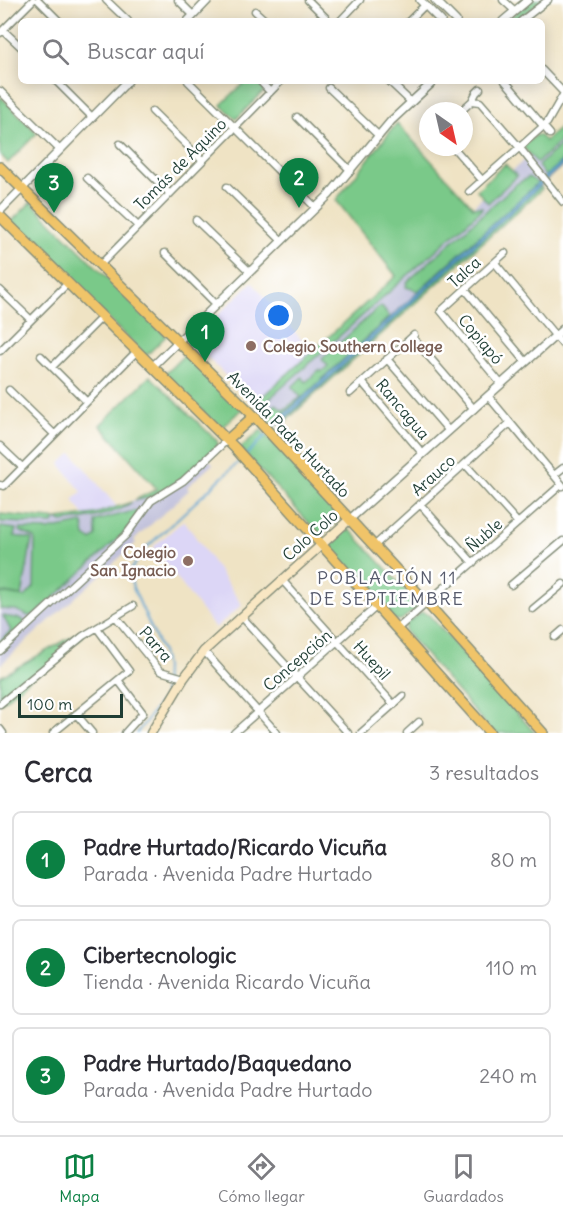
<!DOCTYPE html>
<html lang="es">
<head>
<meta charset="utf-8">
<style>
  body { margin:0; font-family:Delius,sans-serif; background:#f2f2f3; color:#2b2b33 }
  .compass { position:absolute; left:419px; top:102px; width:54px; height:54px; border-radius:50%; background:#fff; box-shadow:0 3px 15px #0003; rotate:146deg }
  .scale { position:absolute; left:18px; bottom:15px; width:105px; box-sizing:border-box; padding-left:6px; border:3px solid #1f3d34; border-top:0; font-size:16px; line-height:21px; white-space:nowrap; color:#1f3d34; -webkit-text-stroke:4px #fff; paint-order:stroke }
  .you { position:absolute; left:279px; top:316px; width:21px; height:21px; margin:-15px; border:4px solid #fff; border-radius:50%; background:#1a73e8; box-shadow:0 0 0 9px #1a73e833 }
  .badge { display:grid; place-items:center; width:39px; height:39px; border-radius:50%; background:#0b8043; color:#fff; font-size:20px; font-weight:700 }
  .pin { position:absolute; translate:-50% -50px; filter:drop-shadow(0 2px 3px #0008) }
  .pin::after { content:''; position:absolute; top:32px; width:21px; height:18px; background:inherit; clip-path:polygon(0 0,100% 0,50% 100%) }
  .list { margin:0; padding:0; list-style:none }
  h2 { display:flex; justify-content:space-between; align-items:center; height:78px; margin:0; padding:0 24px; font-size:26px }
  h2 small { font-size:20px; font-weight:400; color:#7c7c81 }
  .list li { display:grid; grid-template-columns:39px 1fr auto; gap:18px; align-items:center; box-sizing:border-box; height:96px; margin:0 12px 12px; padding:0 12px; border:2px solid #e1e1e2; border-radius:9px }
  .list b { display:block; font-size:22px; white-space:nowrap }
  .list p { margin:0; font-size:20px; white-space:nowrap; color:#7c7c81 }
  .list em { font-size:20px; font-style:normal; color:#7c7c81 }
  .icon { flex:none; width:33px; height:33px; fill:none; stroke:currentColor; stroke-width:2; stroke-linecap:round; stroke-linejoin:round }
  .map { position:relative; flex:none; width:563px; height:733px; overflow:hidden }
  .search { position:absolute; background:#fff; box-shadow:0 3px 15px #0003; left:18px; right:18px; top:18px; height:66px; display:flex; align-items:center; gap:15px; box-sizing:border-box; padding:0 21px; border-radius:9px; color:#7c7c81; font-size:22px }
  .sheet { height:402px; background:#fff }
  nav { display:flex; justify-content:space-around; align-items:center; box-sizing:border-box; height:84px; border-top:2px solid #e1e1e2; background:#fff; font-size:16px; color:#7c7c81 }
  nav a { display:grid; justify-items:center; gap:3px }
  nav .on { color:#0b8043 }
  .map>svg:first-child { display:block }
  .built { fill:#dcd6f6 }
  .industrial { fill:#c2c2dc }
  .green { fill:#7ac989; stroke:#4c835e; stroke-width:1.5 }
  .water { fill:#5ba3d2; stroke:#3d7083; stroke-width:1.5 }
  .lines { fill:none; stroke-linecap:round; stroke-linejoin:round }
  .stream { stroke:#5ba3d2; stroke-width:2 }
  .minor-casing { stroke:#87907c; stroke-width:9 }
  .tertiary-casing { stroke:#87907c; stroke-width:10 }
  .secondary-casing { stroke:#87907c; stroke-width:11 }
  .primary-casing { stroke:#87907c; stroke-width:12 }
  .minor { stroke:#fff; stroke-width:6 }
  .tertiary { stroke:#fff; stroke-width:7 }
  .secondary { stroke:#f9e7c3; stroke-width:8 }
  .primary { stroke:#f0c469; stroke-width:9 }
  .education-dot { fill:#8d6e63; stroke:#fff; stroke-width:2 }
  .labels { text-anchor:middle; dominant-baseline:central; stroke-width:5; stroke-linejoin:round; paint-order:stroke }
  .street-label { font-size:16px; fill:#1f3d34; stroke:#fff }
  .education-label { font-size:16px; font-weight:bold; fill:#785e54; stroke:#fff; text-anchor:start }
  .neighbourhood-label { font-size:18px; letter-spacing:1.5px; fill:#585c6d; stroke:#fff }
</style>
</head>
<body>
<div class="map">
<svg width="563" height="733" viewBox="0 0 563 733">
  <rect width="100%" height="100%" fill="#fff"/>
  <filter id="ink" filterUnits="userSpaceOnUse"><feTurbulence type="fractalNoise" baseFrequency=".0167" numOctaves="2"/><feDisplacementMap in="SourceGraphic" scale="12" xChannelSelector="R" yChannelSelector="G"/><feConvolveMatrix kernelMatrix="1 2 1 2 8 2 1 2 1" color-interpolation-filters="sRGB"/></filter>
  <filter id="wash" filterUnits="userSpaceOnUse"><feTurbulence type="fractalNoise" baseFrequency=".008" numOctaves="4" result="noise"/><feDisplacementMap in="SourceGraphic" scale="24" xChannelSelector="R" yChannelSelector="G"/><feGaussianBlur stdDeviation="1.35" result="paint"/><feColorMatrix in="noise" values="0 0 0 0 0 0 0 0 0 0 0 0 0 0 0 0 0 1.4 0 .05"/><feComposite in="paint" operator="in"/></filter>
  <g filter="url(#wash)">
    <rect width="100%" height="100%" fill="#efe3c4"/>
    <path class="built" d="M252,282L312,352L254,404L191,341Z
      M72,453L118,508L85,516L73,500L82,492L60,464Z
      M184,520L242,605L215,628L153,547Z"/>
    <path class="industrial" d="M563,125V160L297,402L271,423L254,404Z
      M202,451L213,464L187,487L189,490L134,540L136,543L0,665V514L57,519L85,516L118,508L157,489Z"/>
    <path class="green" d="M531,0H542L515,21H506Z
      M246,81H255L265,90L236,119L221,105Z
      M0,96L37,133L8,163L0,154Z
      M397,123L473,207H482L481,210L268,400L260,405L254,404L396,276L336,200Z
      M563,125V138L537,163L524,148V145L536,135H539L545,141Z
      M563,142V160L545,176L538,166Z
      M505,164L517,176L488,203L477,190Z
      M529,177L538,183L418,291L406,287L407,282L516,184Z
      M540,186L542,189L280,426V423Z
      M31,202L166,336L146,356L10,223Z
      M382,307L389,317L302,398L271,423L268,418L270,409L276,404L283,410L301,397L292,387L302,377L306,382L319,370L321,372L328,366L322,359L378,308Z
      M185,354L242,409L220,429L165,374Z
      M150,376L217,441L218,445C197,464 166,500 135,500L157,489L100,425Z
      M261,430L342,516L321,536L240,448Z
      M132,502C114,516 84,519 62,522L57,519L95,514Z
      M134,511L137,512V517L123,534L35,615L28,616L16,610L0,609V593L25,597L34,587L35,538L19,531L20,529L48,530L83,523L85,536L91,540L96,536L95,521Z
      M0,514L52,519L55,520L53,524L2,522H0Z
      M0,527L16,529L14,536L32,539L22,596L0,592Z
      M348,529L353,533L416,601L417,608L401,620H394L330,548L332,541Z
      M422,612L429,615L535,733H493L405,631L406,624Z
      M3,616L22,619L26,624L0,646V641L11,631Z
      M80,632L83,636L0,704V677Z"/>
    <path class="water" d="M563,160V165L280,423L278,420Z"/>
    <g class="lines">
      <path class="stream" d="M271,429L279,421
        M246,455L267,434
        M137,733L164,697L165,667L162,652L133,588L130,577L132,568L147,547L242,459"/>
    </g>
  </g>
  <g filter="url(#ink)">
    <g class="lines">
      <defs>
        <path id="minor" d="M38,0L59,21
          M106,0L128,21
          M178,0L193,15
          M308,0L329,21
          M503,0L515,11
          M255,11L266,21
          M340,21L360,0
          M409,21L425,5
          M521,21L548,0
          M3,30L21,47
          M0,33L33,0
          M542,70L563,92
          M56,81L92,117
          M188,81L316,208
          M260,81L270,92
          M389,81L411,102
          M505,81L550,134
          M329,88L379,136
          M0,91L60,150
          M472,101L476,93L480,89
          M152,111L202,160
          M461,111L472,101L480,102L520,148L563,202
          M297,117L351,171
          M120,144L170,194
          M453,147L482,180
          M87,178L138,226
          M227,187L282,241
          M469,192L547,123L563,95
          M196,220L250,272
          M165,253L216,304
          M495,263L563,345
          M100,265L281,81
          M465,289L526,362
          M0,290L31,320
          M412,337L474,409
          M0,351L68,283
          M41,356L86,401
          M387,359L449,431
          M52,367L102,317
          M362,382L423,454
          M501,384L441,311L505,253
          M9,390L54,434
          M350,393L414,335
          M488,396L563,486
          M0,446L22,467
          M465,464L518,523
          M554,475L563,468
          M0,485L4,486L137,351
          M420,504L473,563
          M374,546L510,423
          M282,580L394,705
          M511,585L563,541
          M533,609L563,584
          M116,617L160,671L184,678
          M242,617L348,733
          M397,629L561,485
          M555,637L563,630
          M0,651L126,535L151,501L183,481L227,440
          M204,651L277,733
          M118,680L143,713L125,733
          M0,704L83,636L133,606
          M76,714L92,733
          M0,729L3,733
          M53,733L129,671L97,628
          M234,733L377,606
          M361,733L403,696
          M407,733L419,722"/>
        <path id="tertiary" d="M420,0L441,21
          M435,0L456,21
          M188,21L208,0
          M503,21L528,0
          M0,211L128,81
          M152,367L329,195L391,121L434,81
          M350,519L563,329"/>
        <path id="secondary" d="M151,733L184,678L204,651L350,519"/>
        <path id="primary" d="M0,167L254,416L427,603L543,733
          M0,216L235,448L490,733
          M227,440L254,416"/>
      </defs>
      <use href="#minor" class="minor-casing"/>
      <use href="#tertiary" class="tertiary-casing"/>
      <use href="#secondary" class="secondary-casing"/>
      <use href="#primary" class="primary-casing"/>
      <use href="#minor" class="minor"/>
      <use href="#tertiary" class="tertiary"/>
      <use href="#secondary" class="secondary"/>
      <use href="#primary" class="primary"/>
    </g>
  </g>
  <g class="education-dot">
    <circle cx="251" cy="346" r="6"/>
    <circle cx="188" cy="561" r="6"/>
  </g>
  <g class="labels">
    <g class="street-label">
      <text transform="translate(180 164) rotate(-45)">Tomás de Aquino</text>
      <text transform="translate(464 272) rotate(-42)">Talca</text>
      <text transform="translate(481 339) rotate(50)">Copiapó</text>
      <text transform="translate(403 409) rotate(50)">Rancagua</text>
      <text transform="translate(289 434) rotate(46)">Avenida Padre Hurtado</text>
      <text transform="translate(433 475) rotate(-42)">Arauco</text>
      <text transform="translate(310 535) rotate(-42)">Colo Colo</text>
      <text transform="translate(484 535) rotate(-41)">Ñuble</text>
      <text transform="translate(156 644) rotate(49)">Parra</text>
      <text transform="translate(297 660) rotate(-41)">Concepción</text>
      <text transform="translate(372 660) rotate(48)">Huepil</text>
    </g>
    <g class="education-label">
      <text x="263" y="346">Colegio Southern College</text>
      <text x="176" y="552" text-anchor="end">Colegio<tspan x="176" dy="18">San Ignacio</tspan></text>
    </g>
    <g class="neighbourhood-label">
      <text x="387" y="577">POBLACIÓN 11<tspan x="387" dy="21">DE SEPTIEMBRE</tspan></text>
    </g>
  </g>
</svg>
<svg class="compass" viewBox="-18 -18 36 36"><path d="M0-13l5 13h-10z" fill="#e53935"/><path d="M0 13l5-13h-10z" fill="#7c7c81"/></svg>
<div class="scale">100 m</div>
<div class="you"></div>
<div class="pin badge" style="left:205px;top:362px">1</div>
<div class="pin badge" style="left:299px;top:208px">2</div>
<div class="pin badge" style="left:54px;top:213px">3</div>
<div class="search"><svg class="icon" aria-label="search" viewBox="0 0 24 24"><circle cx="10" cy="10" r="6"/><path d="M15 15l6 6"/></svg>Buscar aquí</div>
</div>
<section class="sheet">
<h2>Cerca<small>3 resultados</small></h2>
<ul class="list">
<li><span class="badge">1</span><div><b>Padre Hurtado/Ricardo Vicuña</b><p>Parada · Avenida Padre Hurtado</p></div><em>80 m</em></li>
<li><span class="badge">2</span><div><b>Cibertecnologic</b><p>Tienda · Avenida Ricardo Vicuña</p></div><em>110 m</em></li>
<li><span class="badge">3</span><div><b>Padre Hurtado/Baquedano</b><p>Parada · Avenida Padre Hurtado</p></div><em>240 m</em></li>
</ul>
</section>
<nav>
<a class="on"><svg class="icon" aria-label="map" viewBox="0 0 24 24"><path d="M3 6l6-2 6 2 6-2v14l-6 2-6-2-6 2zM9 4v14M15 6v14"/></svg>Mapa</a>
<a><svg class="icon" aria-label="directions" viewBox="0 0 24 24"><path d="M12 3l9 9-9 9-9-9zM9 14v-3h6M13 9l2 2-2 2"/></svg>Cómo llegar</a>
<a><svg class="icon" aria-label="saved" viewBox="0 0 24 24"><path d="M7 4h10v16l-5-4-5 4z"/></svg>Guardados</a>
</nav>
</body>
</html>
